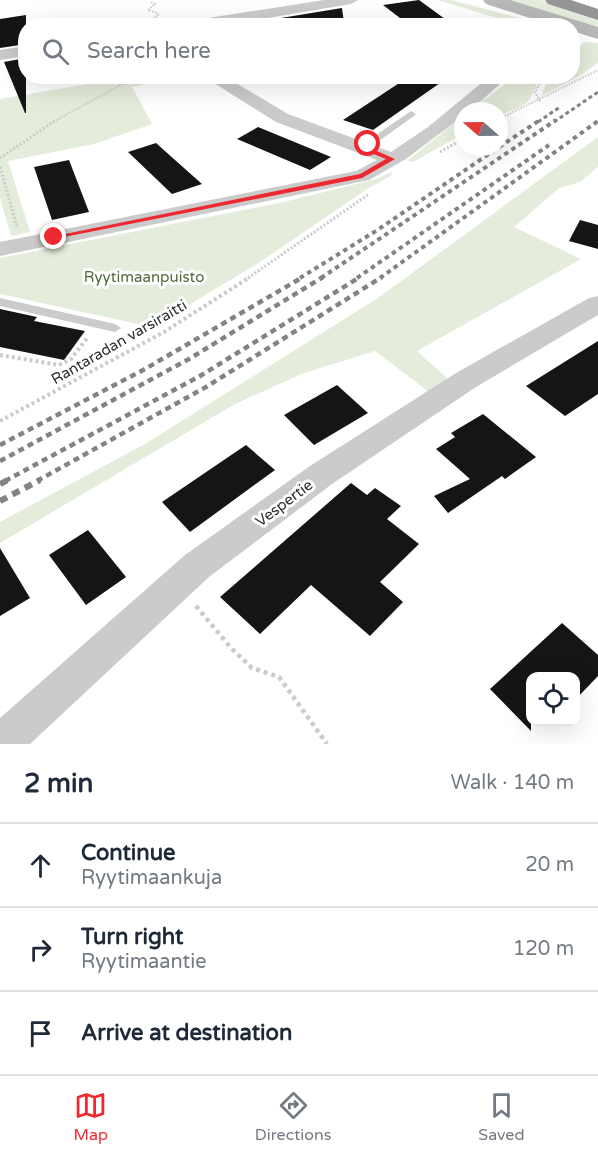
<!DOCTYPE html>
<html lang="en">
<head>
<meta charset="utf-8">
<style>
  body { margin:0; font-family:"Varela Round",sans-serif; background:#f6f6f7; color:#1f2937 }
  .controls { position:absolute; right:18px; bottom:18px; display:grid; overflow:hidden; border-radius:12px; box-shadow:0 6px 24px #0002 }
  .controls button { width:54px; height:54px; display:grid; place-items:center; padding:0; border:0; border-bottom:2px solid #e0e1e3; background:#fff; color:#1f2937; font:30px sans-serif }
  .compass { position:absolute; left:454px; top:102px; width:54px; height:54px; border-radius:50%; background:#fff; box-shadow:0 6px 24px #0002; rotate:290deg }
  .stop { position:absolute; width:18px; height:18px; margin:-14px; border:4px solid #ee2830; border-radius:50%; background:#fff }
  .stop.end { background:#ee2830; border-color:#fff; box-shadow:0 2px 6px #0008 }
  .list { margin:0; padding:0; list-style:none }
  h2 { display:flex; justify-content:space-between; align-items:center; height:78px; margin:0; padding:0 24px; font-size:26px }
  h2 small { font-size:20px; font-weight:400; color:#747a83 }
  .list li { display:grid; grid-template-columns:39px 1fr auto; gap:18px; align-items:center; box-sizing:border-box; height:84px; padding:0 24px; border-top:2px solid #e0e1e3 }
  .list b { display:block; font-size:22px; white-space:nowrap }
  .list p { margin:0; font-size:20px; white-space:nowrap; color:#747a83 }
  .list em { font-size:20px; font-style:normal; color:#747a83 }
  .icon { flex:none; width:33px; height:33px; fill:none; stroke:currentColor; stroke-width:2; stroke-linecap:round; stroke-linejoin:round }
  .map { position:relative; flex:none; width:598px; height:744px; overflow:hidden }
  .search { position:absolute; background:#fff; box-shadow:0 6px 24px #0002; left:18px; right:18px; top:18px; height:66px; display:flex; align-items:center; gap:15px; box-sizing:border-box; padding:0 21px; border-radius:24px; color:#747a83; font-size:22px }
  .sheet { height:330px; background:#fff }
  nav { display:flex; justify-content:space-around; align-items:center; box-sizing:border-box; height:84px; border-top:2px solid #e0e1e3; background:#fff; font-size:16px; color:#747a83 }
  nav a { display:grid; justify-items:center; gap:3px }
  nav .on { color:#ee2830 }
  .map>svg:first-child { display:block }
  .green { fill:#e4ecdb }
  .building { fill:#151515 }
  .lines { fill:none; stroke-linecap:round; stroke-linejoin:round }
  .path-far3 { stroke:#cbcbcb; stroke-width:2; stroke-dasharray:1.5 1.5; stroke-linecap:butt }
  .path-far2 { stroke:#cbcbcb; stroke-width:3; stroke-dasharray:2 2; stroke-linecap:butt }
  .path-far1 { stroke:#cbcbcb; stroke-width:4; stroke-dasharray:3 3; stroke-linecap:butt }
  .path { stroke:#cbcbcb; stroke-width:4.5; stroke-dasharray:4 4; stroke-linecap:butt }
  .lane { fill:#cbcbcb; fill-rule:evenodd }
  .street { fill:#cbcbcb; fill-rule:evenodd }
  .secondary { fill:#b8b8b8; fill-rule:evenodd }
  .highway { fill:#959595; fill-rule:evenodd }
  .rail-far3 { stroke:#838383; stroke-width:3; stroke-dasharray:4 3; stroke-linecap:butt }
  .rail-far2 { stroke:#838383; stroke-width:4; stroke-dasharray:4.5 4; stroke-linecap:butt }
  .rail-far1 { stroke:#838383; stroke-width:4.5; stroke-dasharray:6 4.5; stroke-linecap:butt }
  .rail { stroke:#838383; stroke-width:6; stroke-dasharray:8 6; stroke-linecap:butt }
  .route { fill:#ee2830 }
  .labels { text-anchor:middle; dominant-baseline:central; stroke-width:6; stroke-linejoin:round; paint-order:stroke }
  .park-label { font-size:15px; fill:#506c39; stroke:#fff }
  .street-label { font-size:15px; fill:#2e2e2e; stroke:#fff }
</style>
</head>
<body>
<div class="map">
<svg width="598" height="744" viewBox="0 0 598 744">
  <rect width="100%" height="100%" fill="#fff"/>
  <path class="green" d="M438,0H451L546,25H519Z
    M507,0H541L598,19V28Z
    M585,42L598,43V63L578,77L541,96L549,77L572,76L573,51Z
    M129,77H181L132,87L152,124L94,144L8,161L30,232L11,236L0,198V99Z
    M515,77H541C536,84 534,91 530,99C525,107 508,112 499,115V111H469Z
    M463,116V134L413,162L407,161Z
    M598,137V167L580,182L559,188L514,227L581,259L417,351L447,378L429,392L375,351L304,373L235,404L0,543V522L145,444L378,298Z
    M392,172L391,176L367,189L260,262L152,327L0,294V258L284,202L376,179Z"/>
  <path class="building" d="M419,0L445,19L409,25L383,5Z
    M342,8L344,23L289,26L281,18Z
    M26,15V44L0,48V19Z
    M26,58V113H25L4,62Z
    M410,76H450L373,130L343,120Z
    M258,127L331,157L310,170L237,139Z
    M156,143L175,160L202,184L172,194L128,152Z
    M69,160L89,212L52,220L34,167Z
    M580,220L598,225V249L569,241Z
    M0,309L37,317L34,321L85,331L64,360L0,347Z
    M598,341V394L565,416L526,386Z
    M337,385L368,413L314,445L284,415Z
    M483,414L536,457L505,479L502,476L448,513L434,496L470,479L436,449L455,437L451,433Z
    M246,445L275,470L190,532L162,502Z
    M351,483L367,495L375,488L401,506L387,519L419,544L380,582L403,602L370,636L311,585L260,634L220,597Z
    M88,530L126,577L86,605L49,555Z
    M0,548L30,598L0,616Z
    M562,623L598,655V676L576,699V676H531V731L490,689Z"/>
  <g class="lines">
    <path class="path-far3" d="M151,2L155,4L148,10L157,13L158,15L154,18L165,24
      M540,101L535,92L544,76
      M499,119L598,70
      M53,122L128,81L158,76"/>
    <path class="path-far2" d="M440,152L463,139
      M0,158L56,120
      M0,167L17,227
      M248,278L369,194"/>
    <path class="path-far1" d="M0,355L59,365L71,359L88,337
      M0,421L164,332L250,277"/>
    <path class="path" d="M196,606L231,648L252,668L279,677L327,744"/>
    <path class="lane" d="M411,111L416,114L414,116L366,150H360V146Z
      M0,298L115,324L121,328L115,332L0,306Z"/>
    <path class="street" d="M324,0H358L351,4L220,26H182L189,21Z
      M26,46V56L0,60V50Z
      M203,76H224L288,114L391,152L428,127L490,76H509L470,111H463V116L406,159L369,180L0,256V242L356,171L377,160L276,122Z
      M598,296V315L476,387L332,484L209,577L30,744H0V718L185,555L310,466L456,373L589,298Z"/>
    <path class="secondary" d="M483,0H510L598,27V39L572,31V26H555L486,4Z"/>
    <path class="highway" d="M545,0H571L598,9V20L548,4Z"/>
    <path class="rail-far3" d="M538,122L560,107
      M554,122L598,92"/>
    <path class="rail-far2" d="M499,147L540,120
      M300,278L379,229L499,147
      M321,278L556,120
      M357,278L549,145
      M380,278L598,121"/>
    <path class="rail-far1" d="M0,445L145,369L303,277
      M0,461L189,359L323,277
      M5,481L200,376L360,277
      M37,481L206,387L382,277"/>
    <path class="rail" d="M0,484L8,480
      M0,501L40,480"/>
  </g>
  <path class="route" d="M366,143L372,144L368,147L395,159L362,178L54,239L50,237L360,174L386,159L361,149V146Z"/>
  <g class="labels">
    <g class="park-label">
      <text x="144" y="277">Ryytimaanpuisto</text>
    </g>
    <g class="street-label">
      <text transform="translate(119 342) rotate(-30)">Rantaradan varsiraitti</text>
      <text transform="translate(284 503) rotate(-37)">Vespertie</text>
    </g>
  </g>
</svg>
<div class="controls">
<button><svg class="icon" aria-label="locate" viewBox="0 0 24 24"><circle cx="12" cy="12" r="6"/><path d="M12 2v4M12 18v4M2 12h4M18 12h4"/></svg></button>
</div>
<svg class="compass" viewBox="-18 -18 36 36"><path d="M0-13l5 13h-10z" fill="#e53935"/><path d="M0 13l5-13h-10z" fill="#747a83"/></svg>
<div class="stop" style="left:368px;top:144px"></div>
<div class="stop end" style="left:54px;top:237px"></div>
<div class="search"><svg class="icon" aria-label="search" viewBox="0 0 24 24"><circle cx="10" cy="10" r="6"/><path d="M15 15l6 6"/></svg>Search here</div>
</div>
<section class="sheet">
<h2>2 min<small>Walk · 140 m</small></h2>
<ul class="list">
<li><svg class="icon" aria-label="ahead" viewBox="0 0 24 24"><path d="M12 20V5M6 11l6-6 6 6"/></svg><div><b>Continue</b><p>Ryytimaankuja</p></div><em>20 m</em></li>
<li><svg class="icon" aria-label="right" viewBox="0 0 24 24"><path d="M7 20v-9h11M14 6l5 5-5 5"/></svg><div><b>Turn right</b><p>Ryytimaantie</p></div><em>120 m</em></li>
<li><svg class="icon" aria-label="arrive" viewBox="0 0 24 24"><path d="M6 21V4h12l-3 4 3 4H6"/></svg><div><b>Arrive at destination</b></div></li>
</ul>
</section>
<nav>
<a class="on"><svg class="icon" aria-label="map" viewBox="0 0 24 24"><path d="M3 6l6-2 6 2 6-2v14l-6 2-6-2-6 2zM9 4v14M15 6v14"/></svg>Map</a>
<a><svg class="icon" aria-label="directions" viewBox="0 0 24 24"><path d="M12 3l9 9-9 9-9-9zM9 14v-3h6M13 9l2 2-2 2"/></svg>Directions</a>
<a><svg class="icon" aria-label="saved" viewBox="0 0 24 24"><path d="M7 4h10v16l-5-4-5 4z"/></svg>Saved</a>
</nav>
</body>
</html>
